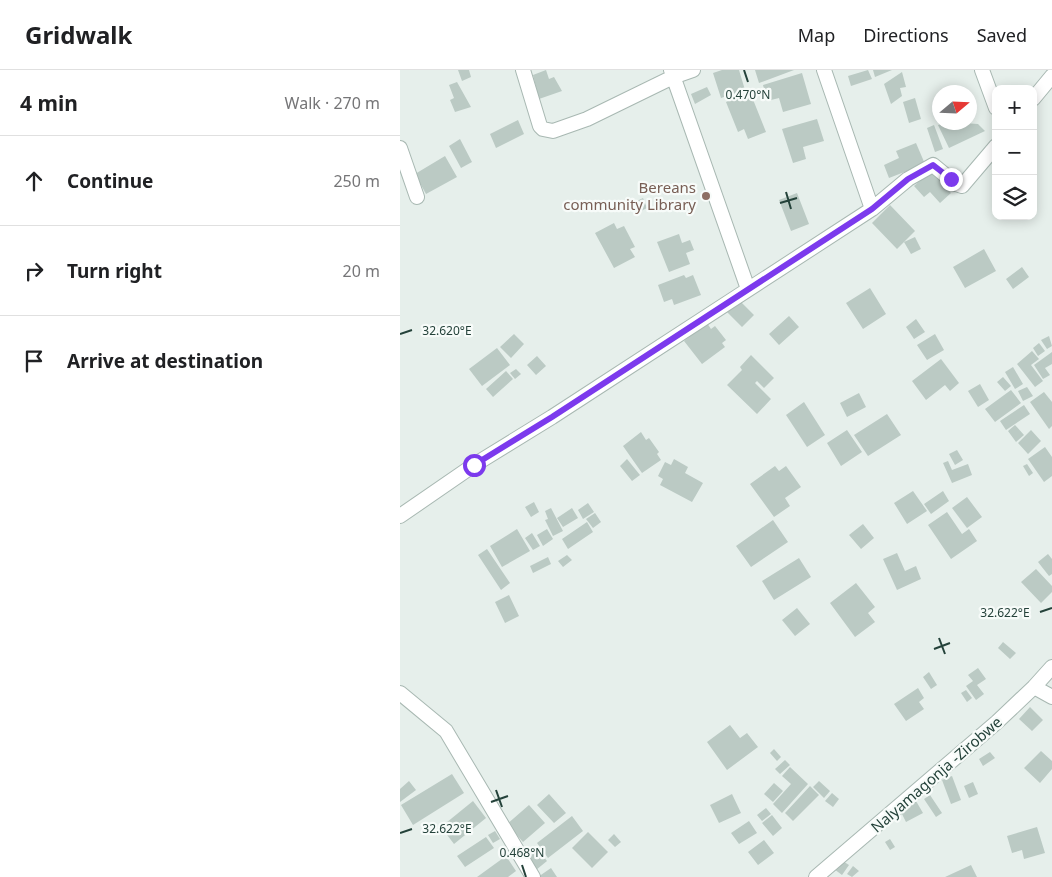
<!DOCTYPE html>
<html lang="en">
<head>
<meta charset="utf-8">
<style>
  body { margin:0; font-family:"Noto Sans",sans-serif; background:#f6f6f6; color:#202124 }
  .controls { position:absolute; right:15px; top:15px; display:grid; overflow:hidden; border-radius:10px; box-shadow:0 2px 12px #0003 }
  .controls button { width:45px; height:45px; display:grid; place-items:center; padding:0; border:0; border-bottom:1px solid #e0e0e0; background:#fff; color:#202124; font:25px sans-serif }
  .compass { position:absolute; left:532px; top:15px; width:45px; height:45px; border-radius:50%; background:#fff; box-shadow:0 2px 12px #0003; rotate:71deg }
  .stop { position:absolute; width:15px; height:15px; margin:-11px; border:4px solid #7c3aed; border-radius:50%; background:#fff }
  .stop.end { background:#7c3aed; border-color:#fff; box-shadow:0 1px 5px #0008 }
  .list { margin:0; padding:0; list-style:none }
  h2 { display:flex; justify-content:space-between; align-items:center; height:65px; margin:0; padding:0 20px; font-size:21px }
  h2 small { font-size:16px; font-weight:400; color:#757577 }
  .list li { display:grid; grid-template-columns:32px 1fr auto; gap:15px; align-items:center; box-sizing:border-box; height:90px; padding:0 20px; border-top:1px solid #e0e0e0 }
  .list b { display:block; font-size:19px; white-space:nowrap }
  .list em { font-size:16px; font-style:normal; color:#757577 }
  .icon { flex:none; width:28px; height:28px; fill:none; stroke:currentColor; stroke-width:2; stroke-linecap:round; stroke-linejoin:round }
  .map { position:relative; flex:none; width:652px; height:807px; overflow:hidden }
  header { display:flex; align-items:center; gap:30px; box-sizing:border-box; height:70px; padding:0 25px; background:#fff; border-bottom:1px solid #e0e0e0 }
  header strong { font-size:24px }
  nav { display:flex; gap:28px; margin-inline-start:auto; font-size:18px }
  main { display:flex }
  aside { flex:1; background:#fff }
  .map>svg:first-child { display:block }
  .building { fill:#bbcac4 }
  .lines { fill:none; stroke-linecap:round; stroke-linejoin:round }
  .street-casing { stroke:#a8b8b2; stroke-width:16 }
  .street { stroke:#fff; stroke-width:14 }
  .route { stroke:#7c3aed; stroke-width:6 }
  .ticks { fill:none; stroke:#24423a; stroke-width:2 }
  .education-dot { fill:#8d6e63; stroke:#f7fbf9; stroke-width:2 }
  .labels { text-anchor:middle; dominant-baseline:central; stroke-width:4.5; stroke-linejoin:round; paint-order:stroke }
  .education-label { font-size:15px; fill:#785e54; stroke:#f7fbf9; text-anchor:end }
  .street-label { font-size:15px; fill:#24423a; stroke:#f7fbf9 }
  .ticks-label { font-size:12px; text-anchor:middle; fill:#24423a; stroke:#f7fbf9; stroke-width:4.5; stroke-linejoin:round; paint-order:stroke }
</style>
</head>
<body>
<header>
<strong>Gridwalk</strong>
<nav><a>Map</a><a>Directions</a><a>Saved</a></nav>
</header>
<main>
<aside>
<h2>4 min<small>Walk · 270 m</small></h2>
<ul class="list">
<li><svg class="icon" aria-label="ahead" viewBox="0 0 24 24"><path d="M12 20V5M6 11l6-6 6 6"/></svg><div><b>Continue</b></div><em>250 m</em></li>
<li><svg class="icon" aria-label="right" viewBox="0 0 24 24"><path d="M7 20v-9h11M14 6l5 5-5 5"/></svg><div><b>Turn right</b></div><em>20 m</em></li>
<li><svg class="icon" aria-label="arrive" viewBox="0 0 24 24"><path d="M6 21V4h12l-3 4 3 4H6"/></svg><div><b>Arrive at destination</b></div></li>
</ul>
</aside>
<div class="map">
<svg width="652" height="807" viewBox="0 0 652 807">
  <rect width="100%" height="100%" fill="#e6efeb"/>
  <path class="building" d="M58,0H69L71,7L62,11Z
    M146,0L149,9L154,7L162,21L139,29L133,5Z
    M322,0H339L345,20L321,28L313,3Z
    M355,0H394L359,13Z
    M468,0L472,9L451,16L448,6Z
    M473,0H492L475,7Z
    M502,2L506,17L500,18L502,26L491,34L484,14Z
    M402,3L411,34L383,42L379,28L367,31L363,15Z
    M57,12L71,37L55,42L50,30L54,28L49,15Z
    M307,17L311,25L295,34L291,24Z
    M350,22L366,62L348,69L344,59L338,62L326,32Z
    M515,28L521,49L509,53L503,32Z
    M417,49L424,71L403,77L406,89L393,93L382,59Z
    M118,50L124,64L96,78L90,64Z
    M548,52L578,54L585,61L549,78L538,55Z
    M534,55L543,79L535,82L527,58Z
    M60,69L72,92L61,98L49,76Z
    M516,73L525,94L489,108L484,95L499,88L496,81Z
    M45,86L57,107L26,124L15,104Z
    M531,101L551,123L540,133L530,122L524,127L514,116Z
    M397,123L409,154L391,161L379,130Z
    M243,128L247,138L239,142L235,132Z
    M490,135L515,161L497,179L472,153Z
    M214,153L217,159L224,156L235,177L230,179L235,187L214,198L195,163Z
    M279,164L282,173L290,170L294,180L286,183L290,194L269,202L257,172Z
    M515,167L521,179L511,184L504,172Z
    M584,179L596,201L565,218L553,197Z
    M622,197L629,207L613,219L606,209Z
    M284,205L286,208L293,205L301,225L274,235L272,229L264,232L258,215Z
    M470,218L486,244L463,259L446,233Z
    M339,230L354,245L342,257L327,242Z
    M389,246L399,257L379,275L369,264Z
    M516,249L525,262L514,269L506,257Z
    M307,253L311,259L315,256L326,270L322,273L325,277L302,294L284,271Z
    M114,264L124,274L111,288L100,277Z
    M535,264L544,280L527,290L517,275Z
    M649,266L652,276L647,279L641,270Z
    M639,273L645,281L638,286L633,278Z
    M97,278L110,295L82,316L69,299Z
    M632,281L639,289L631,295L643,311L635,317L617,294Z
    M652,282V294L645,298L650,305L643,309L634,295Z
    M351,285L374,308L364,318L357,311L355,313L371,329L357,344L327,315L342,300L340,297Z
    M137,286L146,296L136,305L127,295Z
    M541,289L559,313L550,321L545,315L526,330L512,311Z
    M613,297L623,314L615,319L605,302Z
    M116,299L121,304L115,309L110,303Z
    M106,301L113,309L93,327L86,319Z
    M603,307L611,316L605,321L597,312Z
    M580,314L589,330L578,337L568,321Z
    M627,317L633,326L623,331L618,321Z
    M611,320L621,333L595,352L585,339Z
    M644,322L652,332V356L649,359L630,332Z
    M459,323L466,337L447,347L440,333Z
    M404,332L425,365L407,377L386,345Z
    M624,335L630,344L606,360L600,351Z
    M487,344L501,365L468,386L454,365Z
    M615,355L624,365L616,372L608,361Z
    M447,360L462,382L441,396L427,373Z
    M631,360L641,371L628,384L618,373Z
    M241,362L246,370L249,368L259,382L257,384L261,390L242,403L223,376Z
    M645,377L652,387V406L644,412L628,389Z
    M557,380L563,390L555,395L549,384Z
    M227,389L240,405L232,411L220,396Z
    M274,389L288,397L285,403L303,413L292,432L260,415L263,409L258,406L265,392L271,395Z
    M548,391L552,400L568,394L572,405L552,413L543,393Z
    M627,394L633,403L629,406L623,396Z
    M375,396L379,401L386,396L401,417L385,428L390,436L374,447L350,414Z
    M513,421L527,441L507,454L494,433Z
    M543,421L549,431L531,444L524,434Z
    M567,427L582,447L567,458L552,438Z
    M134,432L139,442L131,447L125,437Z
    M188,433L194,442L183,449L178,440Z
    M151,438L163,461L153,466L145,450L148,449L145,441Z
    M172,438L178,448L163,457L157,448Z
    M547,442L562,464L569,459L577,471L551,489L528,455Z
    M195,443L201,452L193,458L186,449Z
    M373,450L388,472L351,497L336,476Z
    M187,452L193,462L168,479L162,469Z
    M463,454L474,468L461,479L449,465Z
    M117,459L130,481L102,497L90,476Z
    M147,459L153,469L143,476L137,465Z
    M132,463L140,476L133,480L125,468Z
    M87,479L110,513L101,520L78,485Z
    M497,483L505,501L516,496L521,509L497,520L483,489Z
    M648,484L652,489V504L649,506L638,492Z
    M167,485L172,490L163,497L158,491Z
    M148,487L151,494L133,503L130,496Z
    M399,488L411,507L374,530L362,511Z
    M636,499L652,516V522L641,533L621,512Z
    M456,513L475,537L468,543L475,552L455,567L430,533Z
    M109,525L119,546L105,553L95,532Z
    M397,538L410,554L395,566L382,550Z
    M603,572L616,583L610,589L598,578Z
    M578,598L586,609L577,615L584,624L576,630L566,616L573,611L568,605Z
    M529,602L537,615L531,619L523,607Z
    M518,618L524,628L519,632L524,639L506,651L494,634Z
    M566,620L572,628L567,632L561,623Z
    M630,637L643,650L632,661L619,649Z
    M330,655L340,668L347,663L358,677L327,700L307,672Z
    M374,679L381,687L377,691L370,683Z
    M641,681L652,691V699L640,713L624,698Z
    M590,682L595,688L583,696L579,689Z
    M385,690L390,695L380,704L375,699Z
    M390,697L408,714L382,743L373,734L391,714L382,706Z
    M52,704L64,723L13,755L1,735Z
    M552,706L561,730L551,734L542,710Z
    M9,711L16,720L0,732V719Z
    M419,711L430,721L424,728L413,717Z
    M573,712L578,724L569,728L564,716Z
    M374,713L383,721L373,732L364,724Z
    M410,716L419,725L393,751L385,743Z
    M432,723L439,729L433,737L425,731Z
    M149,724L166,743L154,753L137,735Z
    M332,724L341,743L319,753L310,735Z
    M530,725L542,743L536,747L524,729Z
    M73,731L86,748L54,774L41,757Z
    M516,731L523,743L506,752L500,740Z
    M129,735L145,753L123,772L107,754Z
    M366,738L371,744L362,751L357,745Z
    M372,745L382,758L373,766L362,753Z
    M172,746L183,761L148,788L137,773Z
    M349,751L357,763L339,774L331,763Z
    M637,757L645,783L624,789L622,780L612,783L607,766Z
    M95,761L100,769L93,773L88,765Z
    M188,762L208,782L192,798L172,778Z
    M214,764L221,772L215,777L208,770Z
    M86,767L94,778L65,797L57,786Z
    M490,769L495,777L490,780L485,772Z
    M364,770L374,783L358,795L348,782Z
    M136,777L147,791L136,800L125,786Z
    M106,786L116,801L108,807H77Z
    M441,790L449,795L442,805L434,799Z
    M571,795L577,807H545Z
    M453,796L459,801L452,807L447,804Z
    M151,798L157,807H138Z"/>
  <g class="lines">
    <defs>
      <path id="street" d="M123,0L140,56L143,59L153,61L187,49L273,7L293,0
        M271,0L348,219
        M424,0L472,139
        M582,0L596,38
        M633,29L652,6
        M0,78L17,127
        M0,446L74,395L152,347L472,139L508,109L533,95L556,114L562,116L596,76
        M634,617L652,627
        M0,623L46,661L133,807
        M416,807L597,652L634,617L652,597"/>
    </defs>
    <use href="#street" class="street-casing"/>
    <use href="#street" class="street"/>
  </g>
  <g class="lines">
    <path class="route" d="M74,395L152,347L472,139L508,109L533,95L551,109"/>
  </g>
  <path class="ticks" d="M344,0L348,12M386,122L391,139M380,133L397,128M0,264L12,260M640,542L652,538M539,568L545,584M534,579L550,573M96,720L102,737M91,732L108,726M0,763L12,759M122,795L126,807"/>
  <circle class="education-dot" cx="306" cy="126" r="5"/>
  <g class="labels">
    <g class="education-label">
      <text x="296" y="117">Bereans<tspan x="296" dy="17">community Library</tspan></text>
    </g>
    <g class="street-label">
      <text transform="translate(536 704) rotate(-41)">Nalyamagonja -Zirobwe</text>
    </g>
  </g>
  <g class="ticks-label">
    <text x="348" y="29">0.470°N</text>
    <text x="47" y="265">32.620°E</text>
    <text x="605" y="547">32.622°E</text>
    <text x="47" y="763">32.622°E</text>
    <text x="122" y="787">0.468°N</text>
  </g>
</svg>
<div class="controls">
<button>+</button>
<button>−</button>
<button><svg class="icon" aria-label="layers" viewBox="0 0 24 24"><path d="M12 4l9 5-9 5-9-5zM3 14l9 5 9-5"/></svg></button>
</div>
<svg class="compass" viewBox="-18 -18 36 36"><path d="M0-13l5 13h-10z" fill="#e53935"/><path d="M0 13l5-13h-10z" fill="#757577"/></svg>
<div class="stop" style="left:74px;top:395px"></div>
<div class="stop end" style="left:551px;top:109px"></div>
</div>
</main>
</body>
</html>
